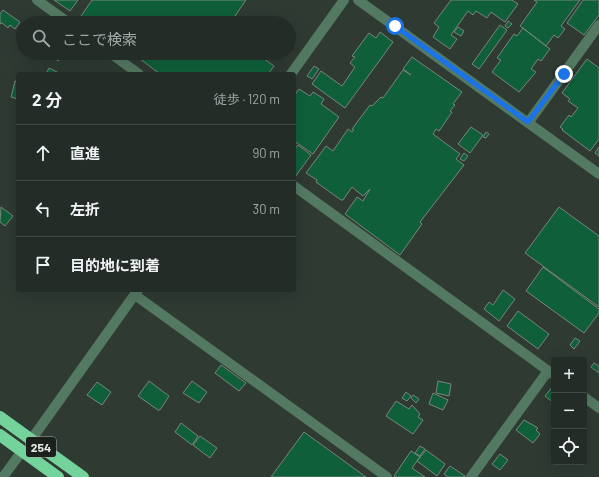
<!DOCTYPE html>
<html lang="ja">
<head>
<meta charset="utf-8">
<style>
  body { margin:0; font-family:Barlow,"Noto Sans JP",sans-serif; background:#2f3832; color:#f1f3f6 }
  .controls { position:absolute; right:12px; bottom:12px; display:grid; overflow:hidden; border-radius:4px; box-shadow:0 4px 16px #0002 }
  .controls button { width:36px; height:36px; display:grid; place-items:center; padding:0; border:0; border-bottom:1px solid #404843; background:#232c26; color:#f1f3f6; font:20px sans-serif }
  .stop { position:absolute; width:12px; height:12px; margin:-9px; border:3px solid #1a73e8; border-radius:50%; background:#fff }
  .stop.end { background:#1a73e8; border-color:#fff; box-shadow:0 1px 4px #0008 }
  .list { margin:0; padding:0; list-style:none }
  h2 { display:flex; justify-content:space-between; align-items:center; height:52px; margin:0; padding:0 16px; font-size:17px }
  h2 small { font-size:13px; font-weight:400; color:#a3a7a7 }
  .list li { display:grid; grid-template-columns:26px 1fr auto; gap:12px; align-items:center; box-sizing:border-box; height:56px; padding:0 16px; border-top:1px solid #404843 }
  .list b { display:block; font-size:15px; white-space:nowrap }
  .list em { font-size:13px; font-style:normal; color:#a3a7a7 }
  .icon { flex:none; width:22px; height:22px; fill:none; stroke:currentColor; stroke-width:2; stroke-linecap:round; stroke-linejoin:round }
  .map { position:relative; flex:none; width:599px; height:477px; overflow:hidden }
  .search { position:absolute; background:#232c26; box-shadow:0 4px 16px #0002; left:16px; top:16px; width:280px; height:44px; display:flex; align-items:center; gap:10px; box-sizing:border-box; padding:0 14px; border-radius:22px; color:#a3a7a7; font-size:15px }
  .panel { position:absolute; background:#232c26; box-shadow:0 4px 16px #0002; left:16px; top:72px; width:280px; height:220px; border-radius:4px }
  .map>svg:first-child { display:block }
  .building { fill:#0f603a; stroke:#79857d }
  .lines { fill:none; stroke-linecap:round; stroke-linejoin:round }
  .minor { stroke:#547962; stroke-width:10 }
  .highway { stroke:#73d39b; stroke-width:12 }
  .route { stroke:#1a73e8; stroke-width:5 }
  .labels { text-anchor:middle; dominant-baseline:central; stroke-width:4; stroke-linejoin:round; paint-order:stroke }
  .shield { fill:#1b201c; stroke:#a6aca7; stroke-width:1 }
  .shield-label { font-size:12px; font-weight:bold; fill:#e1e8e3 }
</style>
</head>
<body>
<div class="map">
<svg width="599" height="477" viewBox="0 0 599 477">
  <rect width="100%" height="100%" fill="#2f3a33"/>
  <path class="building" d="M54,0H78L70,11Z
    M92,0H246L233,19L238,23H91L81,16Z
    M451,0H512L518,4L505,22L491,12L487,18L476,11L473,15L468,11L451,35L457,39L450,49L433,37L439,27L434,23Z
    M534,0H580L561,26L565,29L558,38L554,35L546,46L520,26L537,2Z
    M583,0H599V15L584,35L567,23Z
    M3,10L20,22L15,29L10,25L8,28L2,23L0,24V14Z
    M508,21L512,24L508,28L505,26Z
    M500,25L507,30L479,69L472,64Z
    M458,27L464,31L461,36L454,32Z
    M523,28L550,49L541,61L538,59L531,69L536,72L519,92L492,72L501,60L497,58L514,34L517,36Z
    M380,32L393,42L345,108L312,84L321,71L342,86L355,67L350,63L355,57L352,56L369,33L376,38Z
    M35,53H47L44,59Z
    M51,53H64L58,61L50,54Z
    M132,53H256L274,66L268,74H160Z
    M412,57L462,92L453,104L455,105L450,111L452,112L439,131L436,129L433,134L460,154L456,159L464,165L420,222L422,224L400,255L345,214L357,197L363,201L370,189L363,196L352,187L343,200H341L316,182L317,180L306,173L326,146L333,151L348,129L352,132L354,130L352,129L370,105L372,106L381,97L383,98L403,70L411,75L403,69Z
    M587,59L599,68V139L590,151L562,130L563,129L560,127L569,115L571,117L578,108L568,101L570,99L562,93Z
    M314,66L319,69L312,79L307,76Z
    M49,68L61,74H46Z
    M15,81L18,82V99L11,97Z
    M299,89L310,96L313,92L324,99L321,104L339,117L313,154L294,141V96Z
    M471,127L483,135L470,153L458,144Z
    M486,132L489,134L486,138L483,137Z
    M298,145L311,155L295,177L294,150Z
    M599,147V156L595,153Z
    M464,153L468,156L464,161L460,159Z
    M1,207L13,216L5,226L0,222Z
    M559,207L599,236V307L525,253Z
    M543,267L599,309V313L584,333L526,291Z
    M503,290L515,299L499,321L484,309L489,302L493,305Z
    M518,311L549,334L538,349L507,326Z
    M575,338L580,341L574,349L570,345Z
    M594,363L599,366V373L591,367Z
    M221,365L246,383L239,391L215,373Z
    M149,381L169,396L160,410H158L138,396Z
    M192,381L207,392L199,403L183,393Z
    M438,381L451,384L449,396L436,393Z
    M97,382L111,392L102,405L87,395Z
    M553,386L554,387V403L545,396Z
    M406,392L411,396L407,401L402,398Z
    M433,393L448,400L443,410L429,404Z
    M413,395L419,399L416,403L411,398Z
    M396,401L409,409L412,405L420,414L418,417L423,420L413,434L386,416Z
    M524,420L538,428L536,430L540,434L533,443L516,430Z
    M181,423L198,436L192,445L175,432Z
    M304,432L366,477H271Z
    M200,436L217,448L210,458L193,445Z
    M420,446L425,449L420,456L415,453Z
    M426,450L445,464L437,476L417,461Z
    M411,451L420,457L412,468L425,477H395L394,476Z
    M500,454L508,460L500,470L492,464Z
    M450,466L465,476V477H448L444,474Z"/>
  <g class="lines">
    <path class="minor" d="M37,0L69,23
      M358,0L599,174
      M110,53L139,74
      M291,74L344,0
      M528,123L599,25
      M294,186L554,375
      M135,295L387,477
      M584,397L599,408
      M31,440L138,290
      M3,477L22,451
      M471,477L548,371"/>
    <path class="highway" d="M0,417L83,477
      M0,435L58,477"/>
  </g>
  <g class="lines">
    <path class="route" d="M395,26L528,122L564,74"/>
  </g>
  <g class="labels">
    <rect class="shield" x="26" y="437" width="30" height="20" rx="3"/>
    <g class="shield-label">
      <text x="41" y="447">254</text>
    </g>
  </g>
</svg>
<div class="controls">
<button>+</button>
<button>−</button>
<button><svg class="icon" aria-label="locate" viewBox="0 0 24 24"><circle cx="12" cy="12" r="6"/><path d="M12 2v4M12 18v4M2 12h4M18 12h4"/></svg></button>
</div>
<div class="stop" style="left:395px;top:26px"></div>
<div class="stop end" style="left:564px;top:74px"></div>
<div class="search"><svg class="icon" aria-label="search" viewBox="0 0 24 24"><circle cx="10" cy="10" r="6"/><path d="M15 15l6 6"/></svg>ここで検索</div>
<section class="panel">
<h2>2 分<small>徒歩 · 120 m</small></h2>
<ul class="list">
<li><svg class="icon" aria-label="ahead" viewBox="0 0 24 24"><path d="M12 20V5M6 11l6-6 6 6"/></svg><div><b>直進</b></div><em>90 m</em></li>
<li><svg class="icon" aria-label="left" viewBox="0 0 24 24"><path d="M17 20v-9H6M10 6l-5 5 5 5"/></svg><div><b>左折</b></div><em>30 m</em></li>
<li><svg class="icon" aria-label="arrive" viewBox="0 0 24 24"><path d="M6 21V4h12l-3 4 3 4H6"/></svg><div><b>目的地に到着</b></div></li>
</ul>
</section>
</div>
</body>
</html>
